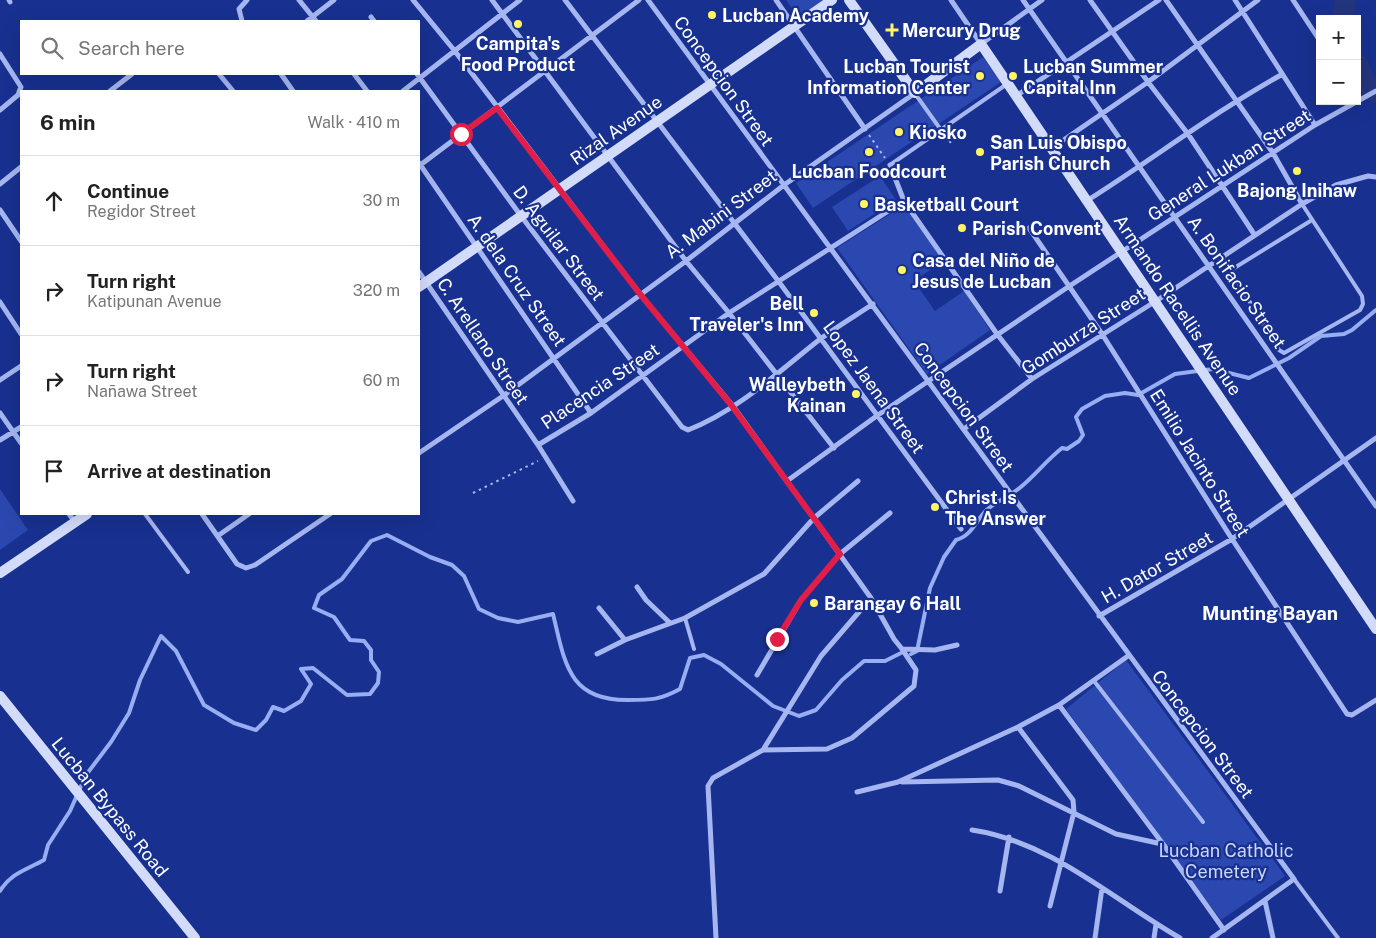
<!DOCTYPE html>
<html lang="en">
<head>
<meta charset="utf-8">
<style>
  body { margin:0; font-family:"Public Sans",sans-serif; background:#f6f6f6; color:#222 }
  .controls { position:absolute; right:15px; top:15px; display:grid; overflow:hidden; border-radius:0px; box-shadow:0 5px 20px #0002 }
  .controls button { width:45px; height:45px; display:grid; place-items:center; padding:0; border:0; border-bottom:1px solid #e0e0e0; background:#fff; color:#222; font:25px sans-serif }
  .stop { position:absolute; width:15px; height:15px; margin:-11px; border:4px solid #e11d48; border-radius:50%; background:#fff }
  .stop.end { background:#e11d48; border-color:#fff; box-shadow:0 1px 5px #0008 }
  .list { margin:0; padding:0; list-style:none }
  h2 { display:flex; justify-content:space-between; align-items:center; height:65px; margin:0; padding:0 20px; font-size:21px }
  h2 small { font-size:16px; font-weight:400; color:#767676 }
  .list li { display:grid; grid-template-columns:32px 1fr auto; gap:15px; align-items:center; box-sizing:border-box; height:90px; padding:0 20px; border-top:1px solid #e0e0e0 }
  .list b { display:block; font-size:19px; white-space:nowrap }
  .list p { margin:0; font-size:16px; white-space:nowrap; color:#767676 }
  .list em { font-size:16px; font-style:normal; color:#767676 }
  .icon { flex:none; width:28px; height:28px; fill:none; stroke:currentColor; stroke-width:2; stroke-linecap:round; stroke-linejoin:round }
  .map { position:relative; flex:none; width:1376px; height:938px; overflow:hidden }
  .search { position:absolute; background:#fff; box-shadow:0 5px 20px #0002; left:20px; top:20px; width:400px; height:55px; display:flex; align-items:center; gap:12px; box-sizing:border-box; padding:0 18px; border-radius:0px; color:#767676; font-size:19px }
  .panel { position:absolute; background:#fff; box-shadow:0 5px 20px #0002; left:20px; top:90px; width:400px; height:425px; border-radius:0px }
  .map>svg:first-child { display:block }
  .green { fill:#2a48af }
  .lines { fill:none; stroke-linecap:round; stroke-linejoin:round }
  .stream { stroke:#98adf2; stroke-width:4 }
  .river { stroke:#23357e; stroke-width:21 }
  .path { stroke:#a6b6f0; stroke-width:2; stroke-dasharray:2.5 4; stroke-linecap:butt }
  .lane { stroke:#a6b6f0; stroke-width:4 }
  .street { stroke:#a6b6f0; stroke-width:5 }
  .secondary { stroke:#d3dbfb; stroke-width:10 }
  .route { stroke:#e11d48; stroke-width:6 }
  .poi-dot { fill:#fff564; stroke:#183190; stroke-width:2 }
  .labels { text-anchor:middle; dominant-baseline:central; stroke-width:4.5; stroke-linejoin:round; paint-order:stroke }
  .poi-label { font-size:18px; font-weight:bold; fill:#fff; stroke:#183190; text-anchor:start }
  .street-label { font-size:18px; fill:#fff; stroke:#183190 }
  .park-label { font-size:18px; fill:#ccd7fb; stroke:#183190 }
  .neighbourhood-label { font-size:19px; font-weight:bold; fill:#fff; stroke:#183190 }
</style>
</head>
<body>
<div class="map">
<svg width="1376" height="938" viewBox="0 0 1376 938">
  <rect width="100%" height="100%" fill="#183190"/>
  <path class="green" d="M786,0H825L799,18Z
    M983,57L1001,82L813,208L796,183Z
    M880,176L896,200L848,231L832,207Z
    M904,205L943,261L914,281L935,311L964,291L990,330L927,374L837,248Z
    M0,489L28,530L0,550Z
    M1126,660L1285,876L1221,920L1066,709Z"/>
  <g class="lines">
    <path class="stream" d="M911,654L917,651L930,588L944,557L956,540C974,535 976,518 989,508C999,500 1012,495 1022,486C1036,474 1047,460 1062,448L1067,449L1079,441L1083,435L1076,417L1082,409L1105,396L1125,393L1138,395L1175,374L1213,369L1249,378L1289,358L1321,336L1344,334L1352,330L1376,310
      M0,891C11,873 26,870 44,860L48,845L70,811L86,775L111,742L129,713L140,680L161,636L176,651L204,705L234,723L256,730L266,720L273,707L284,711L301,701L311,684L301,669L313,668L347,695L370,694L378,683L379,672L371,660V650L364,641L350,640L334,617L314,608L319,595L342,579L371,541L387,535L430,557L452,565L464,576L479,609L498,618L518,622L553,614C565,663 568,701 629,700C651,700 660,700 680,689L690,658L704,655L721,664L773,706L799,716L816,710L842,680L864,661H885L901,653"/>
    <path class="river" d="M1343,19L1345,0
      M1357,63L1365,81L1376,93"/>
    <path class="path" d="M869,135L885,158
      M945,136L951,143
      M473,493L538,461"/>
    <path class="lane" d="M916,95L941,130
      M890,165L1007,84
      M1222,256L1279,350L1284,353L1360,310L1363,304L1362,296L1302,204
      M1231,270L1312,220
      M145,514L188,572
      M685,618L694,649
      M1094,681L1203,822
      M1294,879L1338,938"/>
    <path class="street" d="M9,0L10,2
      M299,0L316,21
      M413,0L454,50L640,294L733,406L871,598L894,639L902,649L935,650L957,645
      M492,0L686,261L729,313L834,448
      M565,0L779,282L961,529
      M648,0L1294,879L1212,938
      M776,0L865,129
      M951,0L981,44L1042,0
      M1023,0L1376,506
      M1090,0L1148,82L1188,134L1254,234
      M1166,0L1273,153L1302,204
      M1235,0L1315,125
      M1293,0L1320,41
      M371,17L374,21
      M242,21L239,9L247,0
      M307,21L334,0
      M0,54L21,87L18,95L0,110
      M219,74L233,91
      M281,74L293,91
      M354,74L367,91
      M417,74L521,216L682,427L688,430C737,411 778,372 819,340C836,327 855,316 873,304
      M110,91L132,74
      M403,91L520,0
      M1016,96L1159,0
      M1052,148L1148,82L1258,0
      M419,163L591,413
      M890,165L904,201L997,334L1032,379
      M419,166L639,0
      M0,184L21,167
      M1088,200C1153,159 1214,112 1281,75
      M0,210L21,241
      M1029,228L1102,334L1232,539L1347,714L1352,715L1376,700
      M419,272L538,445L573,501
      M0,302L21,334
      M0,380L21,366
      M0,413L21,443
      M964,429L1032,379L1156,301L1302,204L1336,185L1368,176L1376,177
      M0,440L21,427
      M538,445L591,413L729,313L904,201
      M419,453L503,396L686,261L784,185L915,93
      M787,481L878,415L1068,287L1315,125L1376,91
      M69,514L75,522
      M202,514L237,564L246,568L255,565L330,514
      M219,535L249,514
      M637,587L646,600L670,623
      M599,608L625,640
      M1099,616L1232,539L1376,438
      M597,654L625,640L685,618L764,574L814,518L858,481
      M757,675L801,600L840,554L890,513
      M1059,705L1163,844L1224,930
      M1018,727L1073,800L1074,812L1050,906
      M763,750L827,749L852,738L914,686L916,670L902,649
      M902,782L998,780L1019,786L1116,834L1162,844
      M857,792L898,782L1018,727L1059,705L1128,656
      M972,830C1052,842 1112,899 1180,938
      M1000,891L1009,837
      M1265,901L1273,938
      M716,938L708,786L713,778L763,750L821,656L871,598
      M1095,938L1102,888
      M1154,938L1156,924"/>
    <path class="secondary" d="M849,0L915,93L981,44L1376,629
      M419,287L832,0
      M0,573L87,514
      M0,696L195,938"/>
  </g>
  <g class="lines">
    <path class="route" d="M461,134L497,108L640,294L732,406L840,554L801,600L777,639"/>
  </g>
  <g class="poi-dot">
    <circle cx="712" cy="15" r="5"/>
    <circle cx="518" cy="24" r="5"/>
    <path d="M889.5 22.5h5v5h5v5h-5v5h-5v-5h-5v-5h5z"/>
    <circle cx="980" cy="76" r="5"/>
    <circle cx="1013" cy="76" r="5"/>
    <circle cx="899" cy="132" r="5"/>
    <circle cx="869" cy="152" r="5"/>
    <circle cx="980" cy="152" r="5"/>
    <circle cx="1297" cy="171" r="5"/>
    <circle cx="864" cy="204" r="5"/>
    <circle cx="962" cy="228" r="5"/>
    <circle cx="902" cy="270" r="5"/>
    <circle cx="814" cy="313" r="5"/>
    <circle cx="856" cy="394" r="5"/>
    <circle cx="935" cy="507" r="5"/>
    <circle cx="814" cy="603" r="5"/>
  </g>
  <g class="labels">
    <g class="poi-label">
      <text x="722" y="15">Lucban Academy</text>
      <text x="902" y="30">Mercury Drug</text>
      <text x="518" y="43" text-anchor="middle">Campita's<tspan x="518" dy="21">Food Product</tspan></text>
      <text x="970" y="66" text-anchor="end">Lucban Tourist<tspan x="970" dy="21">Information Center</tspan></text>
      <text x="1023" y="66">Lucban Summer<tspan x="1023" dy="21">Capital Inn</tspan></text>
      <text x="909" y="132">Kiosko</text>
      <text x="990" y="142">San Luis Obispo<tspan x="990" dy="21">Parish Church</tspan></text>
      <text x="869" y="171" text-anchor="middle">Lucban Foodcourt</text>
      <text x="1297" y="190" text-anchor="middle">Bajong Inihaw</text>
      <text x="874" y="204">Basketball Court</text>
      <text x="972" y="228">Parish Convent</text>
      <text x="912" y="260">Casa del Niño de<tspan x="912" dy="21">Jesus de Lucban</tspan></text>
      <text x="804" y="303" text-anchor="end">Bell<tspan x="804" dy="21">Traveler's Inn</tspan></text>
      <text x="846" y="384" text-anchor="end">Walleybeth<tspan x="846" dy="21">Kainan</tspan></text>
      <text x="945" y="497">Christ Is<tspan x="945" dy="21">The Answer</tspan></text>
      <text x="824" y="603">Barangay 6 Hall</text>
    </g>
    <g class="street-label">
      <text transform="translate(724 81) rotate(54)">Concepcion Street</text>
      <text transform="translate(616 130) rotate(-35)">Rizal Avenue</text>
      <text transform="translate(1229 165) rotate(-33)">General Lukban Street</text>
      <text transform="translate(721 214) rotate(-37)">A. Mabini Street</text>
      <text transform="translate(559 243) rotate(53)">D. Aguilar Street</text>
      <text transform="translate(517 280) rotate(55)">A. dela Cruz Street</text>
      <text transform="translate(1237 282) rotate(55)">A. Bonifacio Street</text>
      <text transform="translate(1178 305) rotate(56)">Armando Racellis Avenue</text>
      <text transform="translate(1083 331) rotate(-33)">Gomburza Street</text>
      <text transform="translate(483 341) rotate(56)">C. Arellano Street</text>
      <text transform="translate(600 386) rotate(-34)">Placencia Street</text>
      <text transform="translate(874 387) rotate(54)">Lopez Jaena Street</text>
      <text transform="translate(964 407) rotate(54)">Concepcion Street</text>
      <text transform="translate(1200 463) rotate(58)">Emilio Jacinto Street</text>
      <text transform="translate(1157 567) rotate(-30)">H. Dator Street</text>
      <text transform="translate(1203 734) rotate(53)">Concepcion Street</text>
      <text transform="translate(110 807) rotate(51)">Lucban Bypass Road</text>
    </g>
    <g class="park-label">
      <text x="1226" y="850">Lucban Catholic<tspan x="1226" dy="21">Cemetery</tspan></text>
    </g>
    <g class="neighbourhood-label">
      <text x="1270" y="613">Munting Bayan</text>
    </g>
  </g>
</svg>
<div class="controls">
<button>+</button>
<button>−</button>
</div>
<div class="stop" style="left:461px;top:134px"></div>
<div class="stop end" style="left:777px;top:639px"></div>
<div class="search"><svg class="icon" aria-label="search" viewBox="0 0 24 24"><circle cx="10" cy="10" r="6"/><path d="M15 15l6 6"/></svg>Search here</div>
<section class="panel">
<h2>6 min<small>Walk · 410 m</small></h2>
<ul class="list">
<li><svg class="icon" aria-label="ahead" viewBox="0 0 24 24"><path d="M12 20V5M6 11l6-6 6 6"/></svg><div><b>Continue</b><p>Regidor Street</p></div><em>30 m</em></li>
<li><svg class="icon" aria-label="right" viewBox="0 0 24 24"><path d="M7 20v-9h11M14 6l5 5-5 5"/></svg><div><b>Turn right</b><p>Katipunan Avenue</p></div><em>320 m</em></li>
<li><svg class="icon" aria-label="right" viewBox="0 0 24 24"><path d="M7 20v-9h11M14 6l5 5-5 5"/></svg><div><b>Turn right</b><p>Nañawa Street</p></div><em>60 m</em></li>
<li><svg class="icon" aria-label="arrive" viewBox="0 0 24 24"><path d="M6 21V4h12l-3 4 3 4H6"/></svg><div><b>Arrive at destination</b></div></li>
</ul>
</section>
</div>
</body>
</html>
